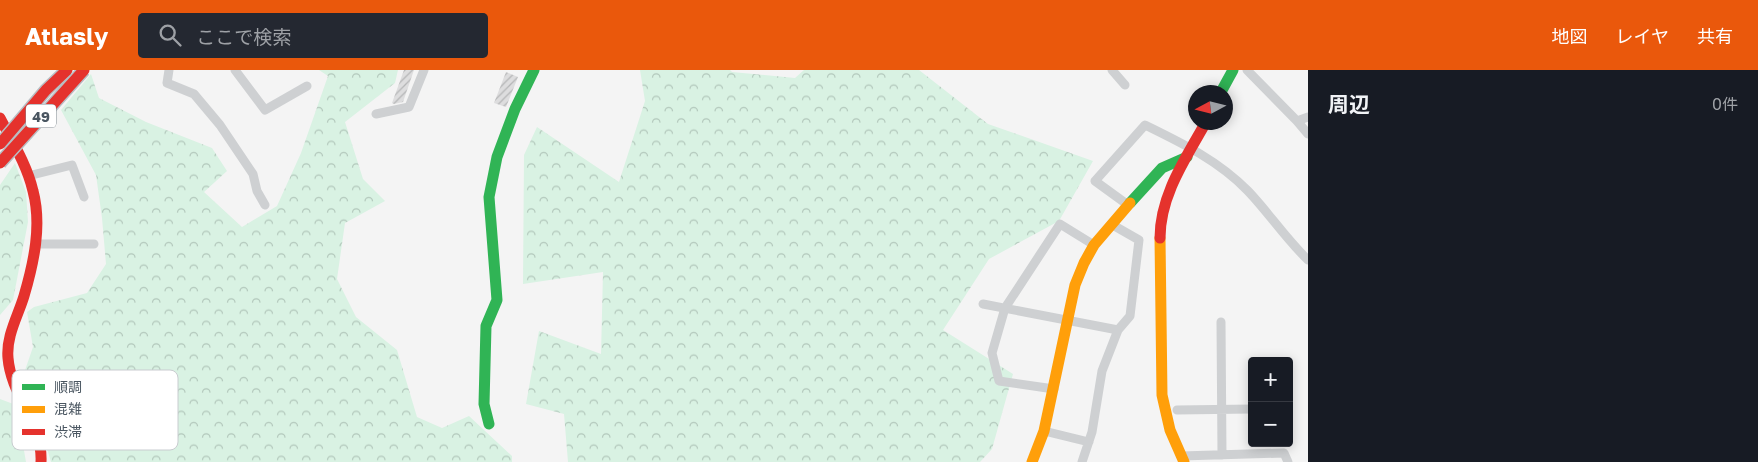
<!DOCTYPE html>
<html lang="ja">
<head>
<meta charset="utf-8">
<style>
  body { margin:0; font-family:"Golos Text","Noto Sans JP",sans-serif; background:#242831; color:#f1f3f6 }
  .controls { position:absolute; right:15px; bottom:15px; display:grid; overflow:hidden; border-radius:5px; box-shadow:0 2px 12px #0003 }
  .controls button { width:45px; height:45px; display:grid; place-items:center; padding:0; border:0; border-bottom:1px solid #363941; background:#171b24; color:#f1f3f6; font:25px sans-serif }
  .compass { position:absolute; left:1188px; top:15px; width:45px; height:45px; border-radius:50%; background:#171b24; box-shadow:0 2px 12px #0003; rotate:263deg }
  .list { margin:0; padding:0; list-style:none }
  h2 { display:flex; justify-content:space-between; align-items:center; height:65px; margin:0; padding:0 20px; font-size:21px }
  h2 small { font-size:16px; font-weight:400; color:#9ea1a6 }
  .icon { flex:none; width:28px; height:28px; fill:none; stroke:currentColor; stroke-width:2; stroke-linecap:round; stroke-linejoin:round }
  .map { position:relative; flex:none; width:1308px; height:392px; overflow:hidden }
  header { display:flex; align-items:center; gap:30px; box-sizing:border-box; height:70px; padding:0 25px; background:#ea580c; color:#fff }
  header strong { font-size:24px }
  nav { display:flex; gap:28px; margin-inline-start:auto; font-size:18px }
  .search { width:350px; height:45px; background:#242831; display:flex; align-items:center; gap:12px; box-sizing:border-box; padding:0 18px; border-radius:5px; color:#9ea1a6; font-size:19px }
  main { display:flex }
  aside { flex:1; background:#171b24 }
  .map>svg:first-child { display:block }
  .forest { fill:url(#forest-crowns) }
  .building { fill:url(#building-hatch) }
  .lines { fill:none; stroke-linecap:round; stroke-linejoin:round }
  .street { stroke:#ced0d2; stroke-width:9 }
  .fast { stroke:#30b455; stroke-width:11 }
  .slow { stroke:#ff9f0a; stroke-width:11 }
  .jam { stroke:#e5322d; stroke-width:11 }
  .jam-bridge-casing { stroke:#b9bec3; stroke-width:14; stroke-linecap:butt }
  .jam-bridge { stroke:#e5322d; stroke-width:11 }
  .labels { text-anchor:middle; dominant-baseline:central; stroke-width:5; stroke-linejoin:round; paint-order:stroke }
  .shield { fill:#fff; stroke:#808990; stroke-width:1 }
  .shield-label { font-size:14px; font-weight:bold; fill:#4a5661 }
  .key { fill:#fff; stroke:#c9ccd0; stroke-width:1 }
  .key-label { font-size:14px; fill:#4a5661 }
</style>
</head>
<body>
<header>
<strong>Atlasly</strong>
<div class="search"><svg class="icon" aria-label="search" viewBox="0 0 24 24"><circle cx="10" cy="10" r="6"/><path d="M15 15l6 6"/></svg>ここで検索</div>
<nav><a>地図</a><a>レイヤ</a><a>共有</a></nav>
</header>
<main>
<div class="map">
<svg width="1308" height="392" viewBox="0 0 1308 392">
  <defs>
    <pattern id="forest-crowns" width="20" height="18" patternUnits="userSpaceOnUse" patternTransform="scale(1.25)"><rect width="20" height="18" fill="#d9f2e3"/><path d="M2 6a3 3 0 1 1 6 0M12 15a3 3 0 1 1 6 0" fill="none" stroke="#b2c7bb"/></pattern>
    <pattern id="building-hatch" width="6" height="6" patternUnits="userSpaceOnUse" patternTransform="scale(1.25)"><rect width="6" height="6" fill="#ddddde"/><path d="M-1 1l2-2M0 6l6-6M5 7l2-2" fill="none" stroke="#b5b6b7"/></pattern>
  </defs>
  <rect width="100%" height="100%" fill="#f4f4f4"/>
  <path class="forest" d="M319,0H398L395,13L345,52L363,109L385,131L345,153L337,209L356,247L397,280L417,347L442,358L469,346L512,386V392H51L36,341L22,309L33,277L27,242L34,237L87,223L106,194L102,148L96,105L61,40L91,4L99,28L146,52L212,78L227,101L204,122L242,157L277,136L301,83L328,6Z
    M640,0H730L732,2L795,8L804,0H919L988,54L1093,91L1059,151L989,189L943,260L1013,304L992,379L980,392H568L564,344L526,334L539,261L601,284L603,202L523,214L524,85L537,57L619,112L645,31Z
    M15,93L26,122L28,152L13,230L0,245V115Z
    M0,329L16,335L26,392H0Z"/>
  <path class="building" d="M404,0H414L403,32L394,34L392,33Z
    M506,2L518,7L506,37L494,33Z"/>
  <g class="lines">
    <path class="street" d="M169,0L167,13L194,24L220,55L253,104L257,121L265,135
      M235,0L265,40L307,16
      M1112,0L1125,15
      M1247,0L1297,51
      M376,44L409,37L424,0
      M1308,47L1297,51L1308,64
      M28,106L72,95L84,127
      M1128,135L1095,111L1145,55C1182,73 1219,91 1248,121C1269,143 1286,169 1308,190
      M37,174H94
      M983,234L1118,260L1130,246L1139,170L1111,154
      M1221,252L1222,385
      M1054,319L999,311L992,283L1005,238L1060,154L1094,175
      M1177,340L1252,339
      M1044,361L1089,372
      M1181,386L1284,383L1288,392
      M1082,392L1092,362L1102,301L1118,260"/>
    <path class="fast" d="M1221,22L1233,0
      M1130,133L1162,98L1187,87
      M489,354L484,334L486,256L497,230L489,127L497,87L515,39L534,0"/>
    <path class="slow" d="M1160,168L1162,325L1170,360L1184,392
      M1032,392L1044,361L1075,215L1084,193L1094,175L1130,133"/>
    <path class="jam" d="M0,48C12,71 27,95 33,121C42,155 34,192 24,226C18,246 6,266 8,288C11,326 43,354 41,392
      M1160,168C1160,125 1186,88 1206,52"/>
    <defs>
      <path id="jam-bridge" d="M0,74L46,20L67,0
        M0,93L84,0"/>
    </defs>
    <use href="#jam-bridge" class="jam-bridge-casing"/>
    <use href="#jam-bridge" class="jam-bridge"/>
  </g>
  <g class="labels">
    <rect class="shield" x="26" y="34.5" width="30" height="23" rx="4"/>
    <g class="shield-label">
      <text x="41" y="46">49</text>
    </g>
  </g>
  <rect x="12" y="300" width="166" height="80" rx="8" class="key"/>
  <rect x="22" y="314" width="23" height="6" fill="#30b455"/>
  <rect x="22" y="336" width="23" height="7" fill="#ff9f0a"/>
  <rect x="22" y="359" width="23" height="6" fill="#e5322d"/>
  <g class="key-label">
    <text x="54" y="322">順調</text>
    <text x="54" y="344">混雑</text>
    <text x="54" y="367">渋滞</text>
  </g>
</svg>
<div class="controls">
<button>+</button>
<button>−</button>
</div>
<svg class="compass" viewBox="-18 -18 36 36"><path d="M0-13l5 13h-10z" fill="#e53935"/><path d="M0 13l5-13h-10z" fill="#9ea1a6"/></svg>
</div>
<aside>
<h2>周辺<small>0件</small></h2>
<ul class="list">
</ul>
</aside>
</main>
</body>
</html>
